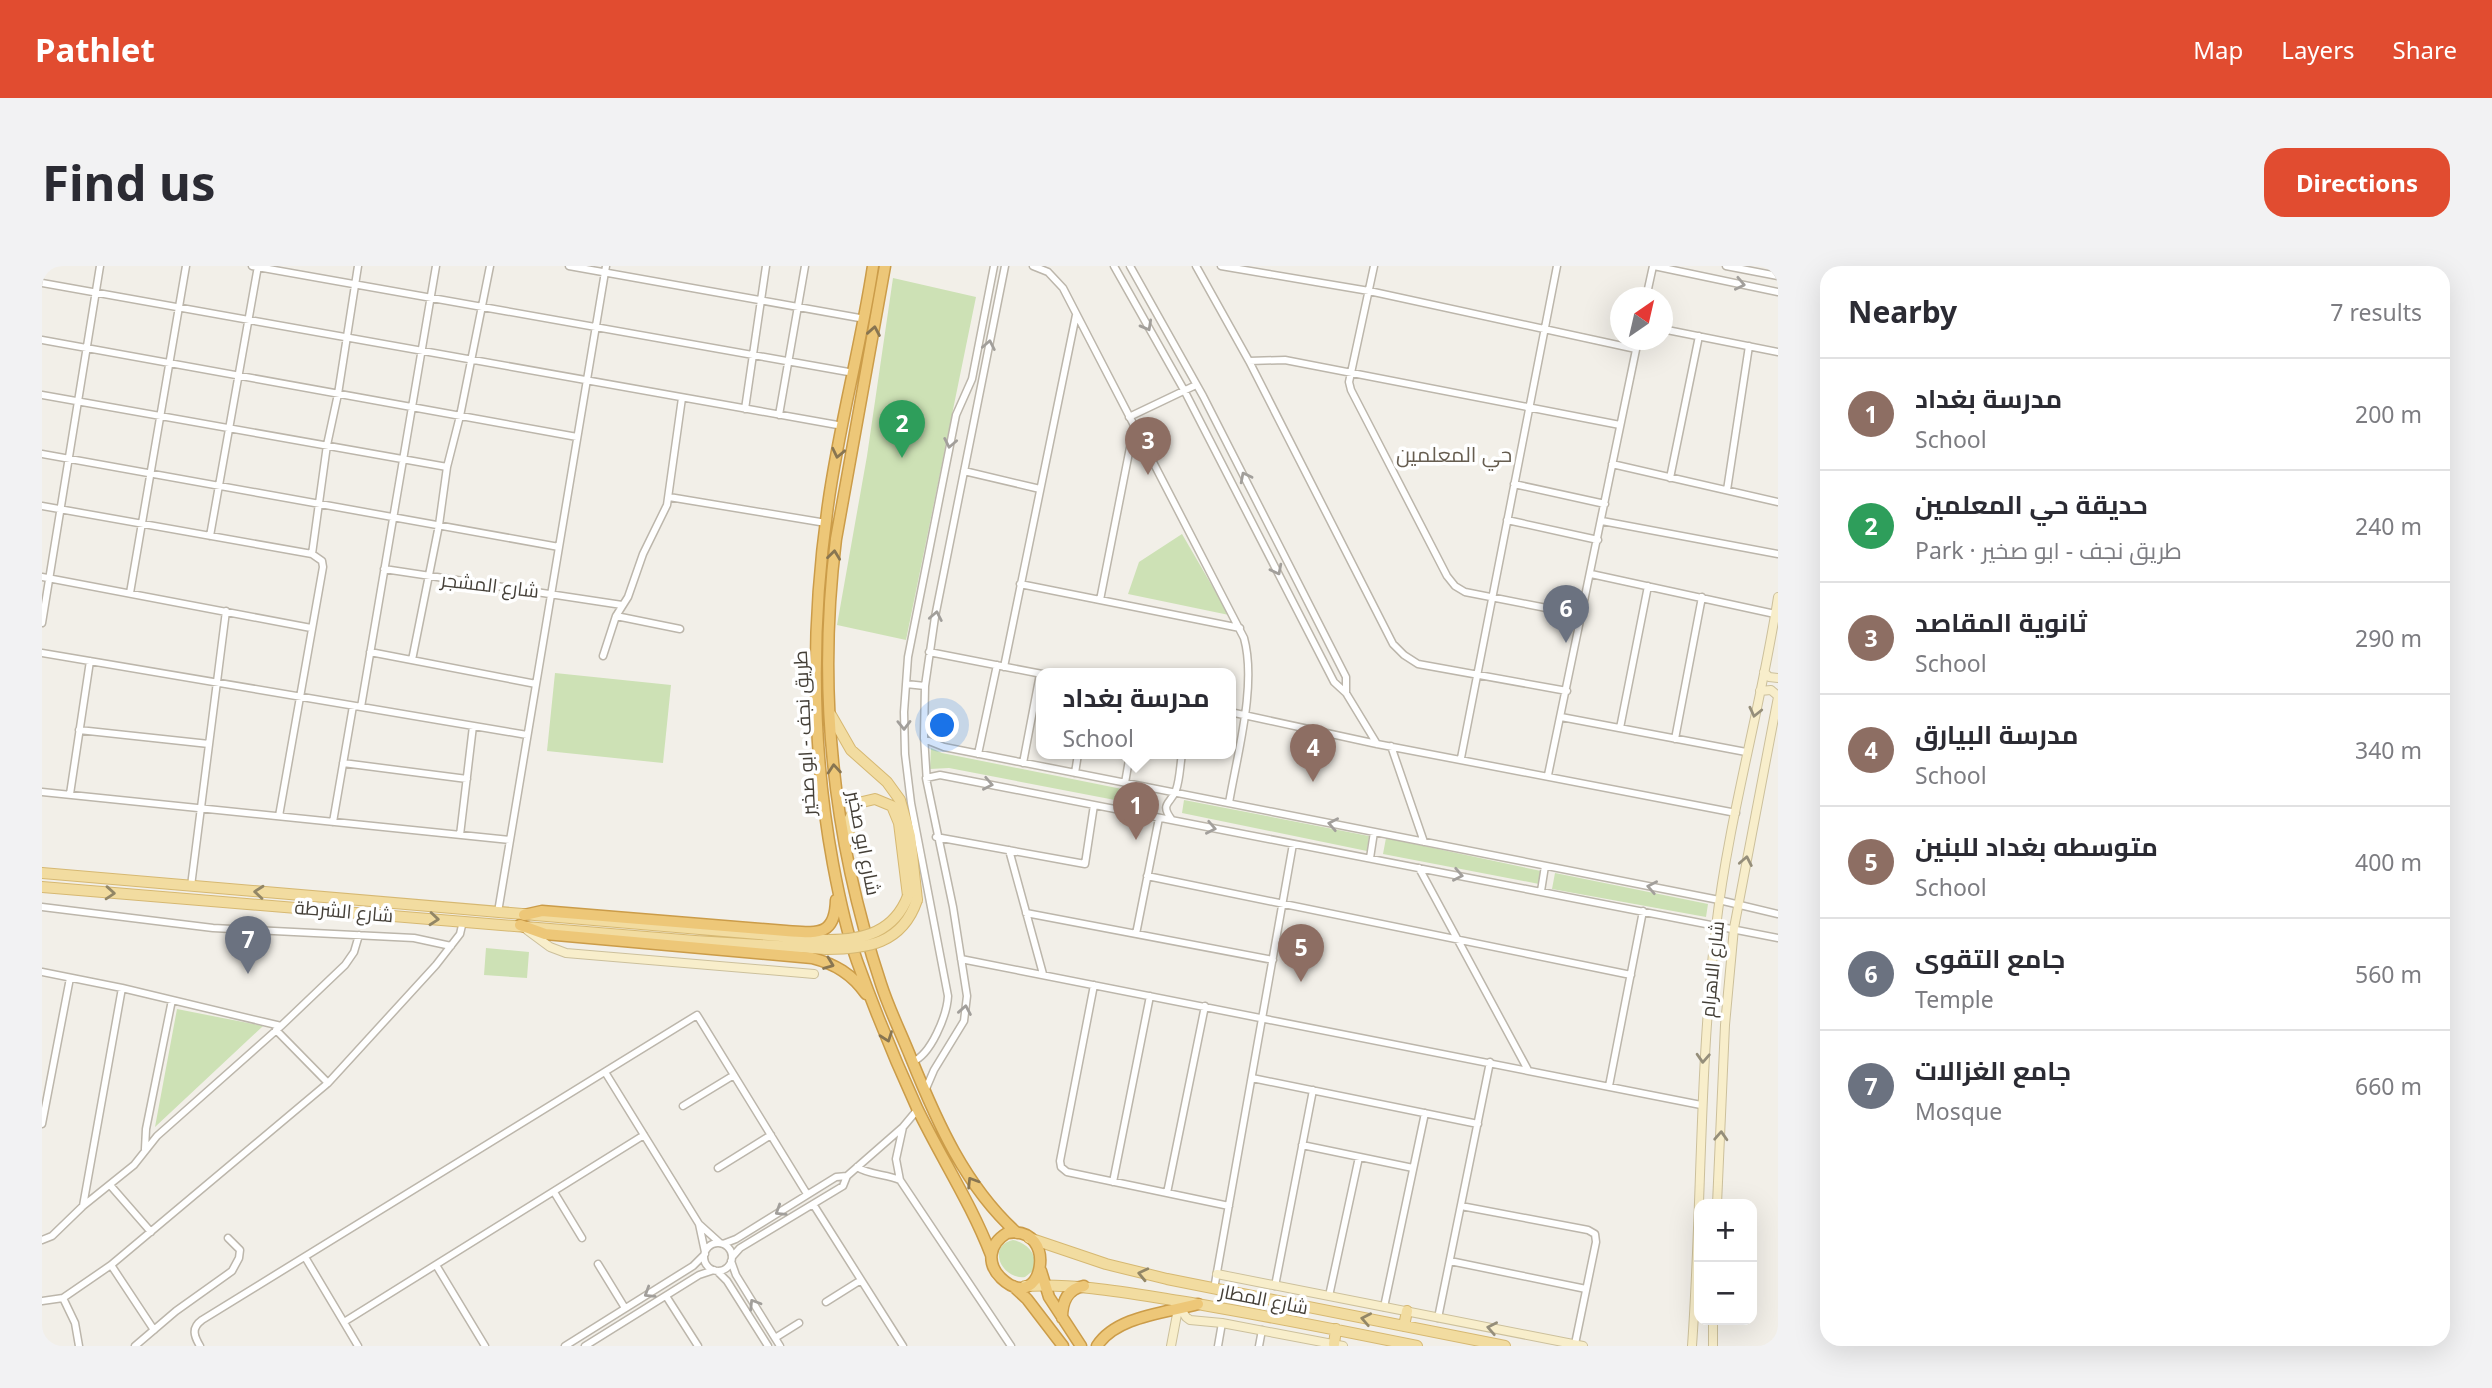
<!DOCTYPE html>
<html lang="en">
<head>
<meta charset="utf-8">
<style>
  body { margin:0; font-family:"Noto Sans",Cairo,sans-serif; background:#f2f2f3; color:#2b2b33 }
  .controls { position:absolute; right:21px; bottom:21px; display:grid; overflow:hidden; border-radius:14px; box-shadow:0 7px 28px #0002 }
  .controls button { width:63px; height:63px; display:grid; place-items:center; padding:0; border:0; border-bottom:2px solid #e1e1e2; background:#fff; color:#2b2b33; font:35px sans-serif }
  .compass { position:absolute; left:1568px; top:21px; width:63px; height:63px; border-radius:50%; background:#fff; box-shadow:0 7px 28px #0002; rotate:34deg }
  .you { position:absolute; left:901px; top:460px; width:24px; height:24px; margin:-18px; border:5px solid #fff; border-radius:50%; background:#1a73e8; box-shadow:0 0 0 10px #1a73e833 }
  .badge { display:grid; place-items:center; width:46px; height:46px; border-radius:50%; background:#e14c30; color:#fff; font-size:23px; font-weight:700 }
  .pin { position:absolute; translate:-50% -58px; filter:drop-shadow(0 2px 4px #0008) }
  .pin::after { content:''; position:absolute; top:37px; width:24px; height:21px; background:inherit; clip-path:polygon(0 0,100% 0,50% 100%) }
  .popup { position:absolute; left:994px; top:402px; width:200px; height:91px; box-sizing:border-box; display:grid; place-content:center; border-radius:14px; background:#fff; filter:drop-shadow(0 2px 5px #0005); font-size:23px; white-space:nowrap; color:#7c7c81 }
  .popup b { font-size:26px; color:#2b2b33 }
  .popup::after { content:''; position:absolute; left:50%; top:100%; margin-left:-14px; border:14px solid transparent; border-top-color:#fff }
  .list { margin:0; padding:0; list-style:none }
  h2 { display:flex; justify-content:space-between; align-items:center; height:91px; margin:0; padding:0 28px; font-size:30px }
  h2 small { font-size:23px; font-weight:400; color:#7c7c81 }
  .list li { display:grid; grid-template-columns:46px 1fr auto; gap:21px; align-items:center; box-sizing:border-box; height:112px; padding:0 28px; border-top:2px solid #e1e1e2 }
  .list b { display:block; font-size:26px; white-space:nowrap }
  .list p { margin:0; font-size:23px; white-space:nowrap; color:#7c7c81 }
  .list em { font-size:23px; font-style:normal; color:#7c7c81 }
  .map { position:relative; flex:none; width:1736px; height:1080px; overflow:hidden; border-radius:21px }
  header { display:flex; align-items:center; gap:42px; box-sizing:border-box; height:98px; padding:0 35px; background:#e14c30; color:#fff }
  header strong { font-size:33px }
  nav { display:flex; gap:38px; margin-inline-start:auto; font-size:24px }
  .intro { display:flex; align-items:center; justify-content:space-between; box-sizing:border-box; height:168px; padding:0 42px }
  h1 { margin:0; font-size:49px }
  .button { padding:18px 32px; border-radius:21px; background:#e14c30; color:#fff; font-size:24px; font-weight:700 }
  main { display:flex; gap:42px; padding:0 42px }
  aside { flex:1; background:#fff; border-radius:21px; box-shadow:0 7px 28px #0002 }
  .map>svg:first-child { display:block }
  .green { fill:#cde1b5 }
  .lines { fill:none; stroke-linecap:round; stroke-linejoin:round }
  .street-casing { stroke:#bcb6ab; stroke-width:9 }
  .secondary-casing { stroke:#ccc09c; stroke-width:10 }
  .primary-casing { stroke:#d6b872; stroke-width:12 }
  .highway-casing { stroke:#cb9c49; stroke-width:13 }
  .street { stroke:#fff; stroke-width:6 }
  .secondary { stroke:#f8eecb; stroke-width:8 }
  .primary { stroke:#f2dca0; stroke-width:10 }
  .highway { stroke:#edc778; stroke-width:10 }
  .primary-bridge-casing { stroke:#d6b872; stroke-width:12; stroke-linecap:butt }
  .primary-bridge { stroke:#f2dca0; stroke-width:10 }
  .oneway { stroke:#a29f9b }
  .oneway2 { stroke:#887551 }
  .oneway3 { stroke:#958e7a }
  .oneway4 { stroke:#928666 }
  .labels { text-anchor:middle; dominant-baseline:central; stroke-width:7; stroke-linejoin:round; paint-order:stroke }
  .street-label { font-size:19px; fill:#443f37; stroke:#fff }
  .neighbourhood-label { font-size:21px; fill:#665d50; stroke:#fff }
</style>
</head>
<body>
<header>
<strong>Pathlet</strong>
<nav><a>Map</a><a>Layers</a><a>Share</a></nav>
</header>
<div class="intro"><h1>Find us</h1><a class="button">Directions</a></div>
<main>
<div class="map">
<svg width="1736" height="1080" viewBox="0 0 1736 1080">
  <rect width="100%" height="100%" fill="#f2efe8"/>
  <path class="green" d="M851,12L934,31L864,374L795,359L825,190Z
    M1140,268L1187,349L1086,328L1097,296Z
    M513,407L629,419L621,497L505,485Z
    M889,482L900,487L1100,527L1099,539L907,502L888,503Z
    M1142,534L1327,570L1325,585L1140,547Z
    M1344,572L1499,605L1497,618L1341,588Z
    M1513,607L1666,638L1664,651L1510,623Z
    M444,682L487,686L485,712L442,709Z
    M135,743L221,760L113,861Z
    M971,974C986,977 996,989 992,1004L983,1011C960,1014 944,980 971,974Z"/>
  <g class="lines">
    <defs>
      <path id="street" d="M210,0L812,107
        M527,0L823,53
        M991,0L1006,6L1021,22L1202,372C1215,419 1195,489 1187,537
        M1072,0L1142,124L1292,416L1304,427L1335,478
        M1088,0L1161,130L1304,411V427
        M1154,0L1207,95L1351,378L1362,389L1376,398L1525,425
        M1179,0L1327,25L1594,83
        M1332,0L1307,116L1309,124L1405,310L1413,320L1423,326L1540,349
        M1612,0L1736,26
        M1684,0L1736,10
        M0,17L801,160
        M1604,32L1611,0
        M1620,63L1736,86
        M0,74L535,171
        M1207,95L1243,94L1578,159
        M0,129L405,201
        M703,143L724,0
        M737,149L763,0
        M1087,151L1154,119
        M0,188L517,281
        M1570,198L1736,236
        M922,205L998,223
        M1628,212L1657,70
        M1472,218L1563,238
        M1685,224L1707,80
        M627,231L784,257
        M0,240L270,288L280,295L281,301L237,550
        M1465,254L1556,274
        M1560,255L1736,288
        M168,270L216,0
        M270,288L285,179L296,128L316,0
        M342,303L580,339
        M1549,308L1733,348
        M0,311L269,362
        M978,318L1198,362
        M88,327L144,0
        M1058,334L1092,161
        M574,350L638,363
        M0,357L58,0
        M328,386L494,418
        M887,386L1000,408
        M0,387L485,469
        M561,390L574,350L586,331L601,288L625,239L640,132
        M370,394L397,259L405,201L418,150L448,0
        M962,401L1034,49
        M864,418L883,420
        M319,441L394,0
        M1188,446L1335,478L1694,547
        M1519,451L1704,486
        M1578,462L1606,320
        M37,464L167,478
        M882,470V473L902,481L1677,634L1736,648
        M1633,473L1660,331
        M1349,480L1382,576
        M936,488L955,399
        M1419,492L1515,0
        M301,497L425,513
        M981,497L998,408
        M1033,507L1036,488
        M1506,509L1596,74
        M885,517L884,512L898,509L1736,672
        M1083,517L1088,488
        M0,526L468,574
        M28,528L48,395
        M1094,547C1105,541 1111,533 1104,521
        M1130,554C1117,537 1129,538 1134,524C1138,513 1138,499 1140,488
        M291,556L311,440
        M418,569L431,460
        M894,571L1043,598L1052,539
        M967,584L1001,708
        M1328,592L1332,566
        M1377,602L1486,804
        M1105,610L1589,709
        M149,620L184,345
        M1499,625L1503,600
        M0,641L171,662L372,672L409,680
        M456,646L564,0
        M984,647L1231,694
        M1094,668L1117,552
        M919,693L1659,839
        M0,706L80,722L239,760
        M1052,719L1018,895L1019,901L1025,906L1187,940
        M234,764L286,817
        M870,796C889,789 905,749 906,730L869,537L863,488L862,446L866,391L914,149L930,113L952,0
        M563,806L657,958L678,977
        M1210,812L1436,858
        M1567,820L1601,645
        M883,825L892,804L922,755L925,730L911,641L885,517L882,470L883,420L893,351L963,0
        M641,840L692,809
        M0,858L28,712
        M861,861L854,893L858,914L969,1080
        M1260,879L1371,902
        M103,883L104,863L130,734
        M815,901C827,909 844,908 858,914
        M676,902L729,869
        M1071,916L1108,730
        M68,919L109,966
        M512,926L540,972
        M1125,927L1163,740
        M771,938L861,1080
        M41,940L80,722
        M1419,940L1546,964L1553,968L1554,976L1533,1078
        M657,958L663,986
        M0,974L10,970L41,940L92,899L115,870L239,760L303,699L312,686L317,669
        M662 991a14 14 0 1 1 28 0a14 14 0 1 1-28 0Z
        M681,978L694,973L794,911L805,910
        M263,991L316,1080
        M690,991L698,982L801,920L805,910L861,861L876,843
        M689,995L694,1009L738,1080
        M1408,995L1544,1023
        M556,998L583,1042
        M69,999L112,1064
        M394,999L443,1080
        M675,1005L685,1015L726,1080
        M1233,1020L1271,824
        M1172,1023L1251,578
        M624,1030L656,1080
        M1287,1030L1317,891
        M21,1032L33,1057L37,1080
        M0,1035L21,1032L69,999L286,817L394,699L418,668L421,655
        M784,1036L819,1014
        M1342,1041L1383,847
        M1396,1052L1448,796
        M302,1056L602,869
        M733,1072L757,1057
        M93,1080L134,1045L190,1005L197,992L198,984L186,972
        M158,1080C152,1070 149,1062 160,1054L655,749L765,928
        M523,1080L651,1000L663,988
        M543,1080L657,1009L672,1004
        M1176,1080L1180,1057
        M1217,1080L1220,1064"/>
      <path id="secondary" d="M1722,406L1727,411L1736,412
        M1718,425L1729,424L1736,430
        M485,664L508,681L524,687L772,708
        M1675,938L1683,759L1692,662L1736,431
        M1175,1008L1541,1080
        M1139,1043L1144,1051L1148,1054L1180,1057L1301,1080
        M1129,1080L1136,1043
        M1650,1080C1660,940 1657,800 1674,661C1687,550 1719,442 1736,331
        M1671,1080V1054"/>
      <path id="primary" d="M789,449L809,484L845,516L858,534L868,570L875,634
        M807,574L806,556L816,537L833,533L850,540L857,557L866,630
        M0,607L786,674
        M0,621L653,675L784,683
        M987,972L1064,998L1125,1013L1463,1080
        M983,1020C1035,1017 1086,1027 1137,1035C1217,1048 1296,1064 1375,1080
        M1362,1060L1365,1045
        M1292,1078L1294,1063"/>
      <path id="highway" d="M831,0C819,80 797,159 786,239C769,358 769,479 791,598C797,630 804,664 815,695C833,745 853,794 875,842C899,892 929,937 949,989
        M843,0L794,273C775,424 791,574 839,718C847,743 859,767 869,792C895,856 923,920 975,967
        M482,649L500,645L744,665C775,667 793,671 794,634
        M478,659L503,668L770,692C793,698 810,708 824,728
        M965,967C1018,958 1001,1052 959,1012C944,997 947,978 965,967Z
        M999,1005L1007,1031L1039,1080
        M971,1020L985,1033L1021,1080
        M1020,1052C1020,1036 1025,1023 1042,1020
        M1055,1080C1074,1050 1124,1047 1156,1038"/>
    </defs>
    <use href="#street" class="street-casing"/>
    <use href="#secondary" class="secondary-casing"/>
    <use href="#primary" class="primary-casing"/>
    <use href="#highway" class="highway-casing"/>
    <use href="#street" class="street"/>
    <use href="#secondary" class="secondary"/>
    <use href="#primary" class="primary"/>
    <use href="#highway" class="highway"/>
    <defs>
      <path id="primary-bridge" d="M786,674C822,674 852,666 866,630
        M784,683C825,683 860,678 875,634"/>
    </defs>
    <use href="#primary-bridge" class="primary-bridge-casing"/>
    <use href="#primary-bridge" class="primary-bridge"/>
  </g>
  <defs><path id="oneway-chevron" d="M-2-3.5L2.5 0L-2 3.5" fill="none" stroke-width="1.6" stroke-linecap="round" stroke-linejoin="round" transform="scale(1.75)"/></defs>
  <g class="oneway">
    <use href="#oneway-chevron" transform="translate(1698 18) rotate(12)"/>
    <use href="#oneway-chevron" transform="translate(1105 60) rotate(61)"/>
    <use href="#oneway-chevron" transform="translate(947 79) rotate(-79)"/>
    <use href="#oneway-chevron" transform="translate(908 177) rotate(101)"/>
    <use href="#oneway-chevron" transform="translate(1203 211) rotate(-117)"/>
    <use href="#oneway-chevron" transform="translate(1235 304) rotate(63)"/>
    <use href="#oneway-chevron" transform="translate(894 350) rotate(-79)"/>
    <use href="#oneway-chevron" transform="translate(862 459) rotate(89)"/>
    <use href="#oneway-chevron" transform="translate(946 518) rotate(11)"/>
    <use href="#oneway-chevron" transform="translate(1291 558) rotate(-169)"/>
    <use href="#oneway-chevron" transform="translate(1169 562) rotate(11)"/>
    <use href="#oneway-chevron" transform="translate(1416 609) rotate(11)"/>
    <use href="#oneway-chevron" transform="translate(1610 621) rotate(-169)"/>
    <use href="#oneway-chevron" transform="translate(923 744) rotate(-80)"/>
    <use href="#oneway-chevron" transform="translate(738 945) rotate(148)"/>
    <use href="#oneway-chevron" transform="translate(607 1027) rotate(148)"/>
    <use href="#oneway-chevron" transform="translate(712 1038) rotate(-122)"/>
  </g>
  <g class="oneway2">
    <use href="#oneway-chevron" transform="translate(832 65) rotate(-80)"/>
    <use href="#oneway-chevron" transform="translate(796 187) rotate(102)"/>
    <use href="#oneway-chevron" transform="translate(792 289) rotate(-83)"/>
    <use href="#oneway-chevron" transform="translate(792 503) rotate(-95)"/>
    <use href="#oneway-chevron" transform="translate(787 698) rotate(21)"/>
    <use href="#oneway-chevron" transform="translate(845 771) rotate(70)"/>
    <use href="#oneway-chevron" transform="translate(930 916) rotate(-122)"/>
  </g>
  <g class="oneway3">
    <use href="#oneway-chevron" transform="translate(1713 446) rotate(103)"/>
    <use href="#oneway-chevron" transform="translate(1704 595) rotate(-79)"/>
    <use href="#oneway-chevron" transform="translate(1661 792) rotate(93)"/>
    <use href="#oneway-chevron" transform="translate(1679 870) rotate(-87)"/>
    <use href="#oneway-chevron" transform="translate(1450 1062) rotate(-169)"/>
  </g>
  <g class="oneway4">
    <use href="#oneway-chevron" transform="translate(217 626) rotate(-175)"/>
    <use href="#oneway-chevron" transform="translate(68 627) rotate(4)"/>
    <use href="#oneway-chevron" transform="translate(392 653) rotate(5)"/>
    <use href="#oneway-chevron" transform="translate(1101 1008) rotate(-167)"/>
    <use href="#oneway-chevron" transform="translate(1324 1053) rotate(-169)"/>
  </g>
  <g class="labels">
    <g class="street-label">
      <text transform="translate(448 319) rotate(7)">شارع المشجر</text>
      <text transform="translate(762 467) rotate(-93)">طريق نجف - ابو صخير</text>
      <text transform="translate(822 577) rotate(79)">شارع ابو صخير</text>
      <text transform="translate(302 645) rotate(5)">شارع الشرطة</text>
      <text transform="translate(1670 703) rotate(-84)">شارع الاهرام</text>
      <text transform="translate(1222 1033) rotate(11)">شارع المطار</text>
    </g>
    <g class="neighbourhood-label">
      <text x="1412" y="188">حي المعلمین</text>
    </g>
  </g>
</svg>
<div class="controls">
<button>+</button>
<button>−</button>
</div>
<svg class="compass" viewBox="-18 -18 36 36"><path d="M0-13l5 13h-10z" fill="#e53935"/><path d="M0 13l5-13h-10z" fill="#7c7c81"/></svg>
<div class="you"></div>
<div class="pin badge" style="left:1094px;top:574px;background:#8d6e63">1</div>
<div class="popup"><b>مدرسة بغداد</b>School</div>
<div class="pin badge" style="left:860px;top:192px;background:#2e9e5b">2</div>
<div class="pin badge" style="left:1106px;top:209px;background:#8d6e63">3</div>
<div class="pin badge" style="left:1271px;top:516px;background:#8d6e63">4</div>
<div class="pin badge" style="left:1259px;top:716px;background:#8d6e63">5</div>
<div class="pin badge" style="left:1524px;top:377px;background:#6b7280">6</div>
<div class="pin badge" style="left:206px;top:708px;background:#6b7280">7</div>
</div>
<aside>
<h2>Nearby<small>7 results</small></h2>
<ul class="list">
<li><span class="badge" style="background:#8d6e63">1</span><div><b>مدرسة بغداد</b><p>School</p></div><em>200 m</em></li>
<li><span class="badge" style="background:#2e9e5b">2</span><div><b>حديقة حي المعلمين</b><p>Park · طريق نجف - ابو صخير</p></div><em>240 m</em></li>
<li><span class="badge" style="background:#8d6e63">3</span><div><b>ثانوية المقاصد</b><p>School</p></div><em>290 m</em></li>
<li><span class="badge" style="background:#8d6e63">4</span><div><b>مدرسة البيارق</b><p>School</p></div><em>340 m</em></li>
<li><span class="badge" style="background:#8d6e63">5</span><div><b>متوسطه بغداد للبنين</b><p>School</p></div><em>400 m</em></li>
<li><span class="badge" style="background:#6b7280">6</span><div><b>جامع التقوى</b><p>Temple</p></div><em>560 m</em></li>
<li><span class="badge" style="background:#6b7280">7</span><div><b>جامع الغزالات</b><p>Mosque</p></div><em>660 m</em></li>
</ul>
</aside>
</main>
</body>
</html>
